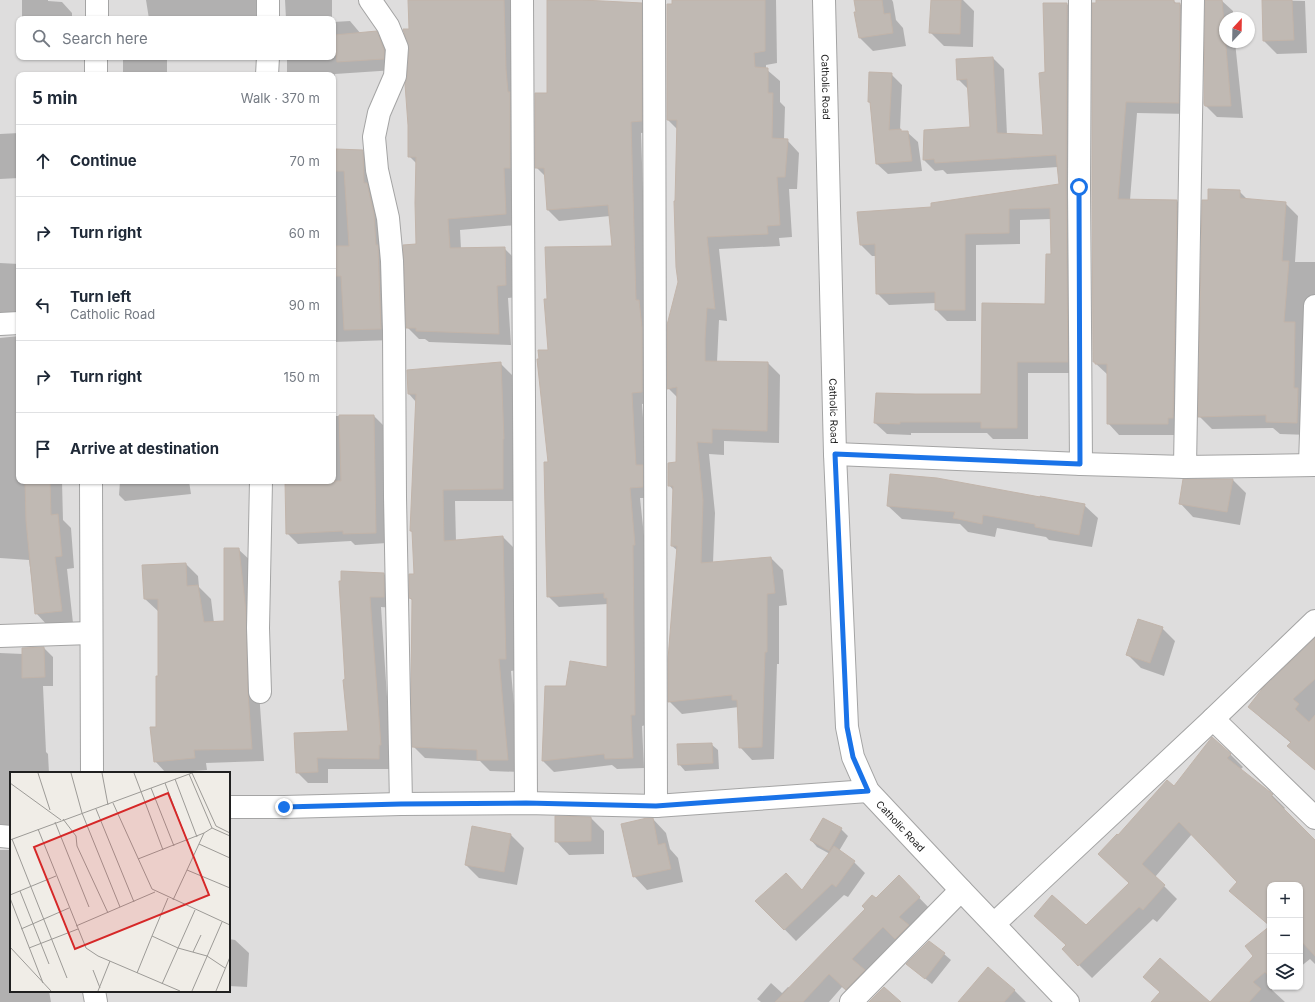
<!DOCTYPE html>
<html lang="en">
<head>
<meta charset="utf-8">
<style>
  body { margin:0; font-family:Inter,sans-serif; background:#f2f2f3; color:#1f2937 }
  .controls { position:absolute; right:12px; bottom:12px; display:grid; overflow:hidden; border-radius:8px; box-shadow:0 1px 3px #0004 }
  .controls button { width:36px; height:36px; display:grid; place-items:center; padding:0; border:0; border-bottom:1px solid #e0e1e3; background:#fff; color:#1f2937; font:20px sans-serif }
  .compass { position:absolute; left:1219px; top:12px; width:36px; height:36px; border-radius:50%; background:#fff; box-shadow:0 1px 3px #0004; rotate:22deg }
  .stop { position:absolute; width:12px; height:12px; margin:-9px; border:3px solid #1a73e8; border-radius:50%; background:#fff }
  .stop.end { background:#1a73e8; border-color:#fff; box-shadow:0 1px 4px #0008 }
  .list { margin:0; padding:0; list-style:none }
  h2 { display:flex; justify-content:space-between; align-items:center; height:52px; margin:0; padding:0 16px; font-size:17px }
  h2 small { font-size:13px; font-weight:400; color:#747a83 }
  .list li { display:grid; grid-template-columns:26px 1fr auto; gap:12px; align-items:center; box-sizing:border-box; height:72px; padding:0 16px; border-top:1px solid #e0e1e3 }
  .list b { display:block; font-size:15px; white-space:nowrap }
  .list p { margin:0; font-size:13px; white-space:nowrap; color:#747a83 }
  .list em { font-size:13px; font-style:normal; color:#747a83 }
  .icon { flex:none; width:22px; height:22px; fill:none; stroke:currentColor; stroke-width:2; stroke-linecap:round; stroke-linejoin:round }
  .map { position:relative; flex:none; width:1315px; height:1002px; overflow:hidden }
  .search { position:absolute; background:#fff; box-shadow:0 1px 3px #0004; left:16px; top:16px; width:320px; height:44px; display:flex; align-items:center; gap:10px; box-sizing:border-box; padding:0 14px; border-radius:8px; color:#747a83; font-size:15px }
  .panel { position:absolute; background:#fff; box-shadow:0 1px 3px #0004; left:16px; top:72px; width:320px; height:412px; border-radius:8px }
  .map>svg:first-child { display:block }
  .residential { fill:#dedddd; fill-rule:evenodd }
  .shadow { fill:#0003 }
  .building { fill:#c0b9b3; stroke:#c1b4aa }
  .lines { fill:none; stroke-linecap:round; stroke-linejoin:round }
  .minor-casing { stroke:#a4a4a4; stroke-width:24 }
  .minor { stroke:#fff; stroke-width:22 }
  .route { stroke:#1a73e8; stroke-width:5 }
  .labels { text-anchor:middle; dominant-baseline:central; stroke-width:3.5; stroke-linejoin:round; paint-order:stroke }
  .street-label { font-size:10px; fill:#202020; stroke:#fff }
  .inset-road { fill:none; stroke:#9d9b97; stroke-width:1 }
  .view { fill:#d62828; fill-opacity:0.15; stroke:#d62828; stroke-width:2 }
  .inset-edge { fill:none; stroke:#202020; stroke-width:2 }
</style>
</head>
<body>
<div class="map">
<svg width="1315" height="1002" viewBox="0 0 1315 1002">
  <rect width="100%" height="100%" fill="#f0ede7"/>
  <path class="residential" d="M0,0H1315V1002H0ZM1225,18H1249V42H1225ZM19,19H333V57H19ZM19,75H333V481H19ZM11,773H229V991H11ZM1270,885H1300V987H1270Z"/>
  <path class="shadow" d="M22,0H48V1L62,2L72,13V19H24L22,17Z
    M146,0H259L261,19H149Z
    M285,0H332V19H286Z
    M409,0H515L517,225L460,230L461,249L504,248L516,260L518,297L508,298L511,345L429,342L425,339H419L407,327L417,245V164L409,156L410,48Z
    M548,0H593V2L641,4L652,15V132L641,133L647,309L653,403L642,404L647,470L653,498H640L646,555H644L646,725L642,726L644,768L617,769L612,765L554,772L543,761L546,687H567L608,669V604L559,607L548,596L549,463L540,360L549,351L548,300L613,247L610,216L559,221L548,210L545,176L536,167L548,94Z
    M673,0H776L777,63L766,65V69L780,81V102L785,107L784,140H787L799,153L797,189H789L792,237L779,238L780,246L719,249L727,321L719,320L717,362L768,363L780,375L779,443L724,441V455L709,454L715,513L713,563L771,558L783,570L787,605L779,606V664H777L774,759L752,760L740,747L739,707L682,714L669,701L678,551L672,546L674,491L669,485L677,463L678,398L668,388L679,282L678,130L668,120Z
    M855,0H892L893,2L896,20L903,28L906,46L873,51L860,38Z
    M932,0H963L974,11L973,47L944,46L930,32Z
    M1097,0L1174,1L1177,4H1180L1192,15L1190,114L1137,113L1130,200L1177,201L1188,212L1179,435H1119L1108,423V375L1094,362Z
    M1217,0H1221L1233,11V18H1225V42H1235L1243,118L1217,117L1206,106Z
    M1263,0L1305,1L1307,53L1277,54L1264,41Z
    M1044,4H1067L1078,15L1079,373H1028V439H993L987,433H911V435L887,434L875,423L982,395L1046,305L1052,255L1051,219L1020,220V244L976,245V321H947L936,310V303L889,305L877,293L876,256H872L861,245L932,208L1060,185L1058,167L947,174L943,170L935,171L924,160L971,128L969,90L958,79L993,58L1004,69L1007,135L1044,136L1046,73Z
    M350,21L361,34L376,32L388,44L395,70L335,74V85H333V75H287V57H333V22Z
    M123,57H167V75H123Z
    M891,74L902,85L900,130L903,132H907L918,142L922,171L888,174L877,164L872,105L869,102Z
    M333,122L336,150L362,151L374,162L393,340L333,342Z
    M19,133V178L0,179V134Z
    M1239,191L1248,200L1285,203L1298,216L1295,262H1315V318L1309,435L1280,434L1273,428L1212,429L1199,416L1209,201Z
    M0,263L19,264V323L1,331L0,336Z
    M19,336V481H62L63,520L71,528L74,568L67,569L73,623L48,626L36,613L29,560L0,558V338Z
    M500,363L512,375L516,451L515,501H455L456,541L503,537L515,549L517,670L511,671L520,772L490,771L480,761L425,758L413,746V601L410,598L415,575L413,533L411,531L416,402L409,394Z
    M333,416H374L385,427L387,543L355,545L351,541L298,544L287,533L286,481H333Z
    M1233,480L1246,493L1240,525L1193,517L1180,503Z
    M120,481H189L191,494L125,501L119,495Z
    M1084,505L1098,518L1092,547L1049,540L1046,537L997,528L995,537L968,532L960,524L902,519L888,506Z
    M238,549L251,561L258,625L260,706L264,761L206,763L207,770L166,773L155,761L159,677V612L145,599L186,564L198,576L199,587L211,599L214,623L225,622Z
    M384,574L394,585L395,608L381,607L391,756H389V769H328V783H308L297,772L349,732L340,582Z
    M1162,628L1175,641L1164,676L1141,668L1127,654Z
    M44,648L53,657V686H43L46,752L48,754L49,773H11V832L0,836V653L23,654Z
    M1315,649V770L1289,746L1291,743L1262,719L1249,706Z
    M711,744L718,750L719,769L685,771L679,764Z
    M1230,754L1243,767L1240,770L1272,795L1285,808L1283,810L1315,841V964L1310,959L1300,967V885H1270V926L1231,891L1239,882L1192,834L1155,877L1177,899L1157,922L1153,919L1092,978L1063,949L1066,945L1035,916L1086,927L1130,883L1118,836L1174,787Z
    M591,818L604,831V854L569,855L556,841Z
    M653,819L666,833L670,849L678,858L683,882L647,890L634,876Z
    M841,829L848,836L839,851L854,862L865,873L848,897L844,895L796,941L757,901L803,891L830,854L817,847L811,840Z
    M510,834L524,848L517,885L479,878L466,865Z
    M0,850H11V991H49L51,1002H0Z
    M899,877L932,911L909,952L897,939L865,972L859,1002L842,987L829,1002H761L757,999L771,983L782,993L788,987L790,988Z
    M1270,927V987H1275L1272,990L1285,1002H1211L1254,956Z
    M229,939L235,940L249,953L247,987L229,986Z
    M944,954L951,960L932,984L907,964Z
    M1014,990L1026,1002H960Z"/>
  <path class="building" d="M408,0H504L506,69L508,92H510V168H504L506,214L448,219L450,248L505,247L506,285L497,286L499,334L416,331V328H406L403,245L416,244L415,203L416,157H408V125L405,84L407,77L409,49L403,29H409Z
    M547,0H583L642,3V121L631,122L636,300H639L642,327V392L632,393L636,465H643V487L630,488L635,545H633L635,715H631L633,758L605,759L604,754L542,761L545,686H566L570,661L607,667V598H604V593L547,597L544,462H548L537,359H539L538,350H548L544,299H547L545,247L612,246L608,205L547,210L544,168H535V93H547Z
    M672,0H765V51L754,53L755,67L768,68V93H773L772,138L788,139L785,177H777L780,225L767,226L768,234L707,237L715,309L707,308L705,340V361L768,362L767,431L712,429V443L697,442L703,500L701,563L771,557L775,593L767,594V652H765L762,747L739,748L737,700H732V695L668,702V659L677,546H671L673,486H668V463L676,462L677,387L667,389V325L678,282L676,267L674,201H675L677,120H667V4H672Z
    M854,0H882L884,14L890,13L893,33L859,38L854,12H856Z
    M931,0H961L960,34L929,33Z
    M1096,0H1174V3H1180L1179,103L1126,102L1118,199L1177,200L1173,418H1168V424H1107V364H1095V362H1093L1092,187V3H1096Z
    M1205,0H1222L1231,106H1205L1204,104Z
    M1262,0H1292L1294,40L1263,41Z
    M1043,3H1067L1066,187L1068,362H1017V428H981V422H900V424L874,423L876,393L915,394H981L982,303L1045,304L1046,254H1051L1050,208L1009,209V233L965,234V310H935V292L876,294L875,244L860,245L857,212L931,207V203L1059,184L1056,155L935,163L934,159L923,160L924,130L970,127L967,79L957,80L956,59L993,57L997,133L1043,135L1039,73L1045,72Z
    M377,31L384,50V59L337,62L334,35Z
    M869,72L892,73L889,130L901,129V131H908L912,161L876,164L870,102H868Z
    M336,149L363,150L364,183H367L374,214L376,245H378L381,329L344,330L341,276H336L335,246H349L344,171H335Z
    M1208,189L1240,190V198L1286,202L1282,261H1289L1284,322H1295L1294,388H1298L1297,423L1266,422V415L1198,417L1202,200H1208Z
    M501,362L504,439H503V489L443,490L444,541L503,536L506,659H499L508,760H477V750L412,747L411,689L412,599L409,598V574H414L412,531H410L416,394H408L407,370Z
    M339,415H374L376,533L343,534V531L286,534L285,481H341Z
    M890,474L937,478L1040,497V496L1085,504L1079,535L1035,527V524L983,515L982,524L953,518L955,512L887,506Z
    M1183,479H1233L1227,512L1179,504Z
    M25,481H50L51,515L58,514L62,556L55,557L62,611L35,614L26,521Z
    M224,548H239L246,612L248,692L252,749L194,750L195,758L154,762L150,727H156V676H158V599H144L142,565L186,563L187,586L198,585L204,622L224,621Z
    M341,571L384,573V597H370L381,745H379V759L317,758L318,772L296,773L294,733L348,731L343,680L345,679L339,581H341Z
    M1138,619L1163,627L1150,663L1126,655Z
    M1315,638V679L1293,699L1299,704L1295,709L1309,722L1315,715V770L1287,746L1291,742L1248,707L1262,689Z
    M44,647L45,677L22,678V648Z
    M1212,737L1231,754L1227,758L1270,792L1273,794L1271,796L1315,840V956L1300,940V885H1270V926L1229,891L1237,882L1179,822L1142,864L1165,885L1143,910L1139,907L1078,966L1062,949L1066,945L1034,916L1052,895L1086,925L1129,883L1098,854L1117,834L1118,835L1167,780L1174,786Z
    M712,743L713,763L678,765L677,744Z
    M555,816L591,817V841L555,842Z
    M647,818H653L658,845L665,843L671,869L633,877L621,824Z
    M823,818L842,828L829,851L810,840Z
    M472,826L511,834L504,872L465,865Z
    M834,846L855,861L836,887L832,884L784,930L755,901L786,873L802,890Z
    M899,875L920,897L899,917L909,925L895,939L883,927L852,959L865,970L846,990L829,974L803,1002H775L865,909L862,906L872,895L876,898Z
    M1270,926V978L1265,972L1253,982L1261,989L1249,1002H1151L1160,992L1143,977L1160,958L1210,1002L1253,956L1245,946Z
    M929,941L945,953L925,979L906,964Z
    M988,967L1015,990L1004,1002H958Z
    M884,987L901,1002H869Z"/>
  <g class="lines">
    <defs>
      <g id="minor">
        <path d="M370,0L388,26L397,48L395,76L379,113L374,137L377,170L388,218L392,261L394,331L395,497L401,804"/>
        <path d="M522,0L526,803"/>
        <path d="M654,0L656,806"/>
        <path id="s1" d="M824,0L835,454L847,727L853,757L868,791L961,890L1068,1002"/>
        <path d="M1080,0L1079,187L1081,464"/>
        <path d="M97,19V0"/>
        <path d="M268,19V0"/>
        <path d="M96,75V57"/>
        <path d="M267,75L268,57"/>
        <path d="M0,324L19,323"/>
        <path d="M835,454L1081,464L1185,467L1315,465"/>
        <path d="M1310,465L1315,306"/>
        <path d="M1185,467L1193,0"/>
        <path d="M91,481L92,773"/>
        <path d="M0,636L91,633"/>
        <path d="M260,692L258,628L261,481"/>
        <path d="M1213,719L1315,621"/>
        <path d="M229,807H284L401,804L526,803L656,806L868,791"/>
        <path d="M0,836L11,837"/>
        <path d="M994,924L1213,719L1315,818"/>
        <path d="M94,991L96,1002"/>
        <path d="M851,1002L961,890"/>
      </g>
    </defs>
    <use href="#minor" class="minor-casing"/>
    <use href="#minor" class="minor"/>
  </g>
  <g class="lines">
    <path class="route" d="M284,807L401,804L526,803L656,806L868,791L853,757L847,727L835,454L1080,464L1079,187"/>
  </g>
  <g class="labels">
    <g class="street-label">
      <text stroke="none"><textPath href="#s1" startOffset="87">Catholic Road</textPath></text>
      <text stroke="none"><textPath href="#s1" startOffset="411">Catholic Road</textPath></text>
      <text stroke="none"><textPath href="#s1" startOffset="843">Catholic Road</textPath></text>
    </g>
  </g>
  <g transform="translate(10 772)">
    <rect width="220" height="220" fill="#f0ede7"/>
    <path class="inset-road" d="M28,1L40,38M61,1L72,41L110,135M92,1L98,33M124,1L153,78M182,1L206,54L220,61M179,2L202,56L220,64M165,7L187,65M0,11L51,48M155,11L177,69M141,16L164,74M103,31L142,117L220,153M86,37L124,130M53,47L66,64L67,74L98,141M45,50L79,135M28,57L76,176L88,184L170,219M2,67L57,206M0,68L182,1M189,72L220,86M128,87L194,61M177,98L194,61L202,56M10,119L39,192M0,123L46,104M0,126L33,211M163,128L177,98L220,116M66,154L145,120M11,157L59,136M142,164L158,126M0,175L41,219M19,176L68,157M183,180L191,163M83,198L90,216M127,201L142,164L168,176L197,184L215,196M152,212L185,138M88,219L100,189M182,219L212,150M206,219L220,185"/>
    <path class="view" d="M158,21L199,123L65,177L24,75Z"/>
    <rect width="220" height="220" class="inset-edge"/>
  </g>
</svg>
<div class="controls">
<button>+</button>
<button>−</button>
<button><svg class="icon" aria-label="layers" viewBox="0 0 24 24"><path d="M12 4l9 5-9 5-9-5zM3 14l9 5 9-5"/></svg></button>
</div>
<svg class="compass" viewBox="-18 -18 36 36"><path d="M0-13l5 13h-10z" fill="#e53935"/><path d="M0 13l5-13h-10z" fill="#747a83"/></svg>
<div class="stop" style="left:1079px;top:187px"></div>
<div class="stop end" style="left:284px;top:807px"></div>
<div class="search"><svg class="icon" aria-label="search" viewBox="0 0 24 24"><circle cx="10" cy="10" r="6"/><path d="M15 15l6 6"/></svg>Search here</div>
<section class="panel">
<h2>5 min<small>Walk · 370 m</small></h2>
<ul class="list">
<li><svg class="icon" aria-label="ahead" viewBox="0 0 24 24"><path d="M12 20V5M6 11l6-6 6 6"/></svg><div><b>Continue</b></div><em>70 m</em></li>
<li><svg class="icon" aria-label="right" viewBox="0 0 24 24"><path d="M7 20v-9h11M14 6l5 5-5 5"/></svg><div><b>Turn right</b></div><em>60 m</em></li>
<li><svg class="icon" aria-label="left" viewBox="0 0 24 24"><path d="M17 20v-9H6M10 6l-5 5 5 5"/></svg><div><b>Turn left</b><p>Catholic Road</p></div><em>90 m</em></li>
<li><svg class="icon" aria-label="right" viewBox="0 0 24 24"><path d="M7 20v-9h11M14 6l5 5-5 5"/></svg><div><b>Turn right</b></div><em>150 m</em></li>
<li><svg class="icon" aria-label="arrive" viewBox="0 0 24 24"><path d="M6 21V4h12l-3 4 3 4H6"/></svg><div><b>Arrive at destination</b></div></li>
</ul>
</section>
</div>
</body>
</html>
